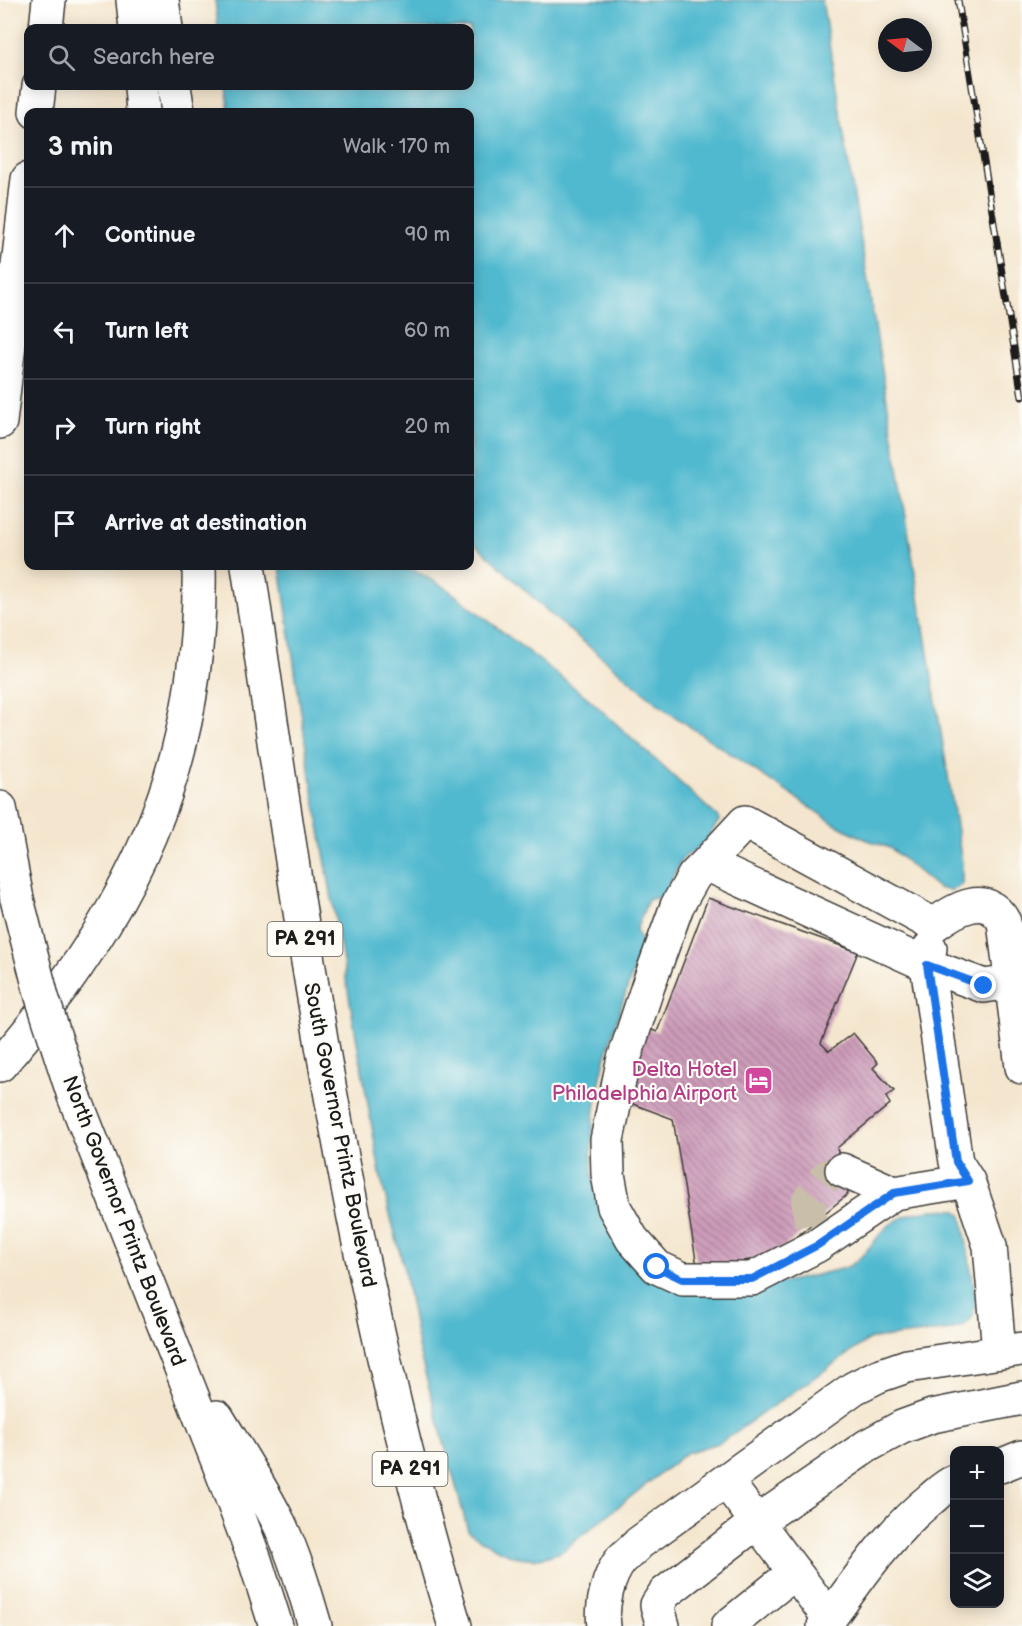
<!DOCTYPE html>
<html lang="en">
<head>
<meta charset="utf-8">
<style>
  body { margin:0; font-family:"Balsamiq Sans",sans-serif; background:#20242c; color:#f1f3f6 }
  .controls { position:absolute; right:18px; bottom:18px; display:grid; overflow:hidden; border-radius:12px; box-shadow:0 3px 15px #0003 }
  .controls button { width:54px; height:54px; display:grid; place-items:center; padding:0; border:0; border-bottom:2px solid #363941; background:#171b24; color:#f1f3f6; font:30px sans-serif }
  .compass { position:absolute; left:878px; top:18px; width:54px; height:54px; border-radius:50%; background:#171b24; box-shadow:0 3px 15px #0003; rotate:286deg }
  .stop { position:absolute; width:18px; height:18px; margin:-14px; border:4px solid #1a73e8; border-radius:50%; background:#fff }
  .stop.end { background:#1a73e8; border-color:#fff; box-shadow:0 2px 6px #0008 }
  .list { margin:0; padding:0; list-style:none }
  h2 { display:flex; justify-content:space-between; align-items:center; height:78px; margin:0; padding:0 24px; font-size:26px }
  h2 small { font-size:20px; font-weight:400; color:#9ea1a6 }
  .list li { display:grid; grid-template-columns:39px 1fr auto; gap:18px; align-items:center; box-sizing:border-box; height:96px; padding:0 24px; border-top:2px solid #363941 }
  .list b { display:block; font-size:22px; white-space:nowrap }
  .list em { font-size:20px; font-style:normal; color:#9ea1a6 }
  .icon { flex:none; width:33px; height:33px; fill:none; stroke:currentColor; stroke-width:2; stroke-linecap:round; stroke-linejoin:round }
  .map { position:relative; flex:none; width:1022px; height:1626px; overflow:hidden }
  .search { position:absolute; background:#171b24; box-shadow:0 3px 15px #0003; left:24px; top:24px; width:450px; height:66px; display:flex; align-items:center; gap:15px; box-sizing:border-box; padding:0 21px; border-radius:12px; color:#9ea1a6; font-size:22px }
  .panel { position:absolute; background:#171b24; box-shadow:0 3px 15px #0003; left:24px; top:108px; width:450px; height:462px; border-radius:12px }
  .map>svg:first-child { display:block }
  .water { fill:#51b9cf; stroke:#366a76; stroke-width:1.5 }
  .building { fill:url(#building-back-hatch) }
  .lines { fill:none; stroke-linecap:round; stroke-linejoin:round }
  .minor-tunnel { stroke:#c9beaa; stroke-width:33; stroke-dasharray:33 16; stroke-linecap:butt }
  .minor-casing { stroke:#3c3a37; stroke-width:36 }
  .major-casing { stroke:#3c3a37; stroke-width:36 }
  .highway-casing { stroke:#3c3a37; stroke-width:36 }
  .minor { stroke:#fff; stroke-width:33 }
  .major { stroke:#fff; stroke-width:33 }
  .highway { stroke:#fff; stroke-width:33 }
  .rail-casing { stroke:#1c1c1c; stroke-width:7 }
  .rail { stroke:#fdfcf7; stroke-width:4.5; stroke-dasharray:14; stroke-linecap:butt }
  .major-bridge-casing { stroke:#3c3a37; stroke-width:36; stroke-linecap:butt }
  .major-bridge { stroke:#fff; stroke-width:33 }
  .route { stroke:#1a73e8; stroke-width:8 }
  .labels { text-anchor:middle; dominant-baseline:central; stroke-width:4.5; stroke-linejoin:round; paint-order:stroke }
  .shield { fill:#fdfcf7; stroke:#605f5e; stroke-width:1.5 }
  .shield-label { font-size:20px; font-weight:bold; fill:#1c1c1c }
  .hotel-label { font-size:21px; fill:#b23c85; stroke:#fdfcf7; text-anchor:end }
  .street-label { font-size:21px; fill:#1c1c1c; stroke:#fdfcf7 }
</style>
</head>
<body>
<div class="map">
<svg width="1022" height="1626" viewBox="0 0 1022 1626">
  <defs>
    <pattern id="building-back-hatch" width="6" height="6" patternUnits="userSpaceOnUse" patternTransform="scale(1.5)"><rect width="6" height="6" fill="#cd9cba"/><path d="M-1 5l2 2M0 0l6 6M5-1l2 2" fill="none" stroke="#a67e96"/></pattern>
  </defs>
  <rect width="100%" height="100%" fill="#fdfcf7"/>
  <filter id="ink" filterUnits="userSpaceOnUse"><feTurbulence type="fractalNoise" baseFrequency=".0167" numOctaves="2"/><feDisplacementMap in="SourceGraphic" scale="12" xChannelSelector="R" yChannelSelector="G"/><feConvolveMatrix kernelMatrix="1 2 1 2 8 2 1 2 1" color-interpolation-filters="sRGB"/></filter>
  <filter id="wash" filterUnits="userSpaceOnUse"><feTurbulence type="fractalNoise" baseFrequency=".008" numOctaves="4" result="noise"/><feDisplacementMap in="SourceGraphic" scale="24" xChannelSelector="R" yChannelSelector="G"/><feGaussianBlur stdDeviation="1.35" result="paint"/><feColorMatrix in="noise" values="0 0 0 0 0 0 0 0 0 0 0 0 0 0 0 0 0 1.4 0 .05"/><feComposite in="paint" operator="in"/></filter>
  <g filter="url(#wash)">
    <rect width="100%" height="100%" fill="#f4e6ce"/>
    <path class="water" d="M215,0H822L962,862V884L952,891L938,888L890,848L865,839L835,824L668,712L557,620L470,539V112H229L226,86H470V28H218Z
      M280,566H396L416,571L446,588L588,698L720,819L704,843L682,859L663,896L648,900L636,930L643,944C617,1017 588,1092 592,1170C593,1185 600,1201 604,1215L724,1291C757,1286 792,1282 824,1273C831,1271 840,1270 847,1267C862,1260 872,1243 883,1231C900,1212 931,1208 956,1210L962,1216L976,1299L973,1316L965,1325L951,1330L870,1339L721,1442L686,1453L561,1552C554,1554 546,1557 538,1558C514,1562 487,1545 468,1531L419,1351L403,1265L381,1179L309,768Z"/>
    <g id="blocks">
      <path class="building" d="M708,898L858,952L821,1043L829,1051L853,1033L878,1063L873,1068L894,1091L886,1097L890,1104L837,1148L848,1194L773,1256L744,1261V1271L697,1266L673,1119L625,1101L640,1025L657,1032Z"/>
    </g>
  </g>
  <g filter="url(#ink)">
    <use href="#blocks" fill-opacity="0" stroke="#3c3a37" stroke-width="1.5"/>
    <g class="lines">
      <path class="minor-tunnel" d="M811,1225L808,1201L827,1176L842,1170"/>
      <defs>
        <path id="minor" d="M706,864L694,876L677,906L648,986L623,1062L607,1140L608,1174L614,1207L632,1239L657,1267L683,1279H752L818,1245L894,1193L968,1181
          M930,948L927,965L984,986L1011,982
          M842,1170L894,1193
          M999,1352L990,1246L968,1181L956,1162L927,965L706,864L745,822L934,925C955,909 987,890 1004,922L1022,1067
          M1000,1466L1022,1457
          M726,1481L830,1619
          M604,1626C601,1606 608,1576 621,1560C627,1554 634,1549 639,1543L854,1388L878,1376L907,1366L1022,1349
          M663,1626L657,1605L665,1593L757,1522L867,1446L902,1427L932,1416L1022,1398
          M728,1626L795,1572
          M824,1626C857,1581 888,1533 932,1498C939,1492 946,1485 954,1482"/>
        <path id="major" d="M162,0L166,28
          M46,28L49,0
          M174,86L178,112
          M36,112L39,86
          M0,422L28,179
          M248,566C301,922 349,1280 455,1626
          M0,808L17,899
          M74,1096L222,1472L255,1560L276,1626
          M217,1417C239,1453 262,1488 280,1525C295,1557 305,1592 315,1626"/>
        <path id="highway" d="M133,0L136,28
          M141,86L143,112
          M0,1065C130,916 203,767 199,566"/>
      </defs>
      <use href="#minor" class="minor-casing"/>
      <use href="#major" class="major-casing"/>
      <use href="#highway" class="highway-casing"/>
      <use href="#minor" class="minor"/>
      <use href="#major" class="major"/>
      <use href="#highway" class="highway"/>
      <defs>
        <path id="rail" d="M958,0L1022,397"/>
      </defs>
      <use href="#rail" class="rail-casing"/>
      <use href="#rail" class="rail"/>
      <defs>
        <path id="major-bridge" d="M17,899L42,997L74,1096"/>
      </defs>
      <use href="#major-bridge" class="major-bridge-casing"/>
      <use href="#major-bridge" class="major-bridge"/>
    </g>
  </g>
  <g class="lines" filter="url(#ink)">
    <path class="route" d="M657,1267L682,1279H752L818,1245L894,1193L968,1181L956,1162L927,965L984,986"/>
  </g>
  <defs>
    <symbol id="hotel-square" viewBox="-11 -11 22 22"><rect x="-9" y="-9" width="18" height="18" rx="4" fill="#d1479c" stroke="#fdfcf7"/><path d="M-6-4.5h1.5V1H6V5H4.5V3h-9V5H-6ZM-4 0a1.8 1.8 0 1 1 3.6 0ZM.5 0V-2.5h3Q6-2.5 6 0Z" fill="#fff"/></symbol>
  </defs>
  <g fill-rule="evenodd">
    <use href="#hotel-square" x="742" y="1064" width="33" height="33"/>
  </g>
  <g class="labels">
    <g class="shield">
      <rect x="267.5" y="922" width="75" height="34" rx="4.5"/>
      <rect x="372.5" y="1452" width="75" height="34" rx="4.5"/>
    </g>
    <g class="shield-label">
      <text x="305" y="939">PA 291</text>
      <text x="410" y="1469">PA 291</text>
    </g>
    <g class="hotel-label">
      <text x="737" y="1069">Delta Hotel<tspan x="737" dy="24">Philadelphia Airport</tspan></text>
    </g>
    <g class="street-label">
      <text transform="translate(340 1135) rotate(79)">South Governor Printz Boulevard</text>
      <text transform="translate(124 1221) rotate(69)">North Governor Printz Boulevard</text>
    </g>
  </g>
</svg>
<div class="controls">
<button>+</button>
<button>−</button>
<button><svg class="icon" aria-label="layers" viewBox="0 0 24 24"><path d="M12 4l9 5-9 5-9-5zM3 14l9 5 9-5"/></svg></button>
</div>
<svg class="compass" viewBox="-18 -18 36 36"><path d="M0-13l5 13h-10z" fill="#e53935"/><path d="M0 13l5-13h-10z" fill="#9ea1a6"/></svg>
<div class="stop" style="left:657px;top:1267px"></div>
<div class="stop end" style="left:984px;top:986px"></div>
<div class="search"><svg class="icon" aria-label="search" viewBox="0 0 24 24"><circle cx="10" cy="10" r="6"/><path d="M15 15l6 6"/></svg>Search here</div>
<section class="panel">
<h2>3 min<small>Walk · 170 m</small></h2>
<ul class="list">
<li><svg class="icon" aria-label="ahead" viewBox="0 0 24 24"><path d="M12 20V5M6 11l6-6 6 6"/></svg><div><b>Continue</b></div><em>90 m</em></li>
<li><svg class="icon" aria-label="left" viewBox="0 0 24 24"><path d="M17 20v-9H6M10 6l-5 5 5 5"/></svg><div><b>Turn left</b></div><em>60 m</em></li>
<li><svg class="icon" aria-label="right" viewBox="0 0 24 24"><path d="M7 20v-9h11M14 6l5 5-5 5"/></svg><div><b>Turn right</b></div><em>20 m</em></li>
<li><svg class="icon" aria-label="arrive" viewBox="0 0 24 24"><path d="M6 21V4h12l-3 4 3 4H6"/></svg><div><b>Arrive at destination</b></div></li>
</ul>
</section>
</div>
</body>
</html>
